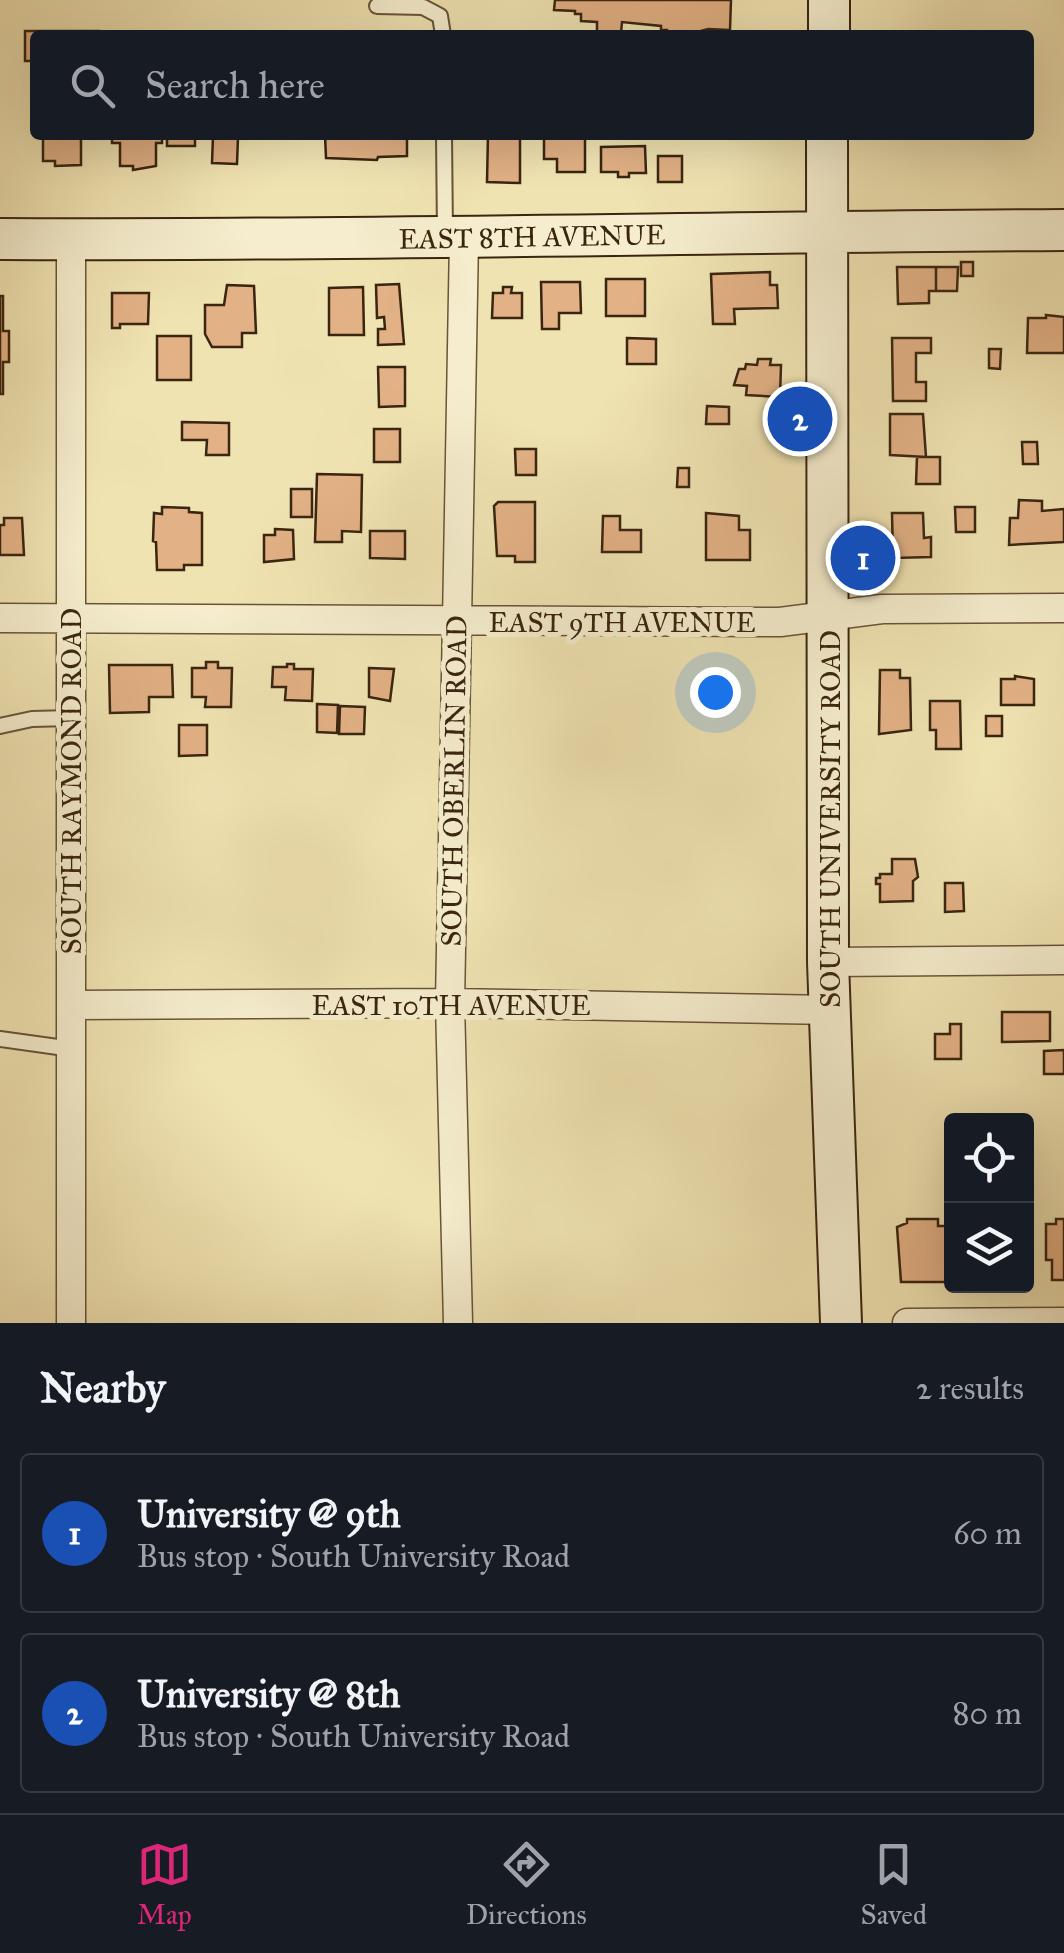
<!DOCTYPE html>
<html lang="en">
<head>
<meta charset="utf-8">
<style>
  body { margin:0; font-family:"IM FELL Great Primer",serif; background:#242831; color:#f1f3f6 }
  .controls { position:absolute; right:30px; bottom:30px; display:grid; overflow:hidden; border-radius:10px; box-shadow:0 10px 40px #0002 }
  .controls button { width:90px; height:90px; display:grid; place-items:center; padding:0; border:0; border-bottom:2px solid #363941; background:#171b24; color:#f1f3f6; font:50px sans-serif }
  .you { position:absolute; left:715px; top:692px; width:35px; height:35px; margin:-25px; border:8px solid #fff; border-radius:50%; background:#1a73e8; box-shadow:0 0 0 15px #1a73e833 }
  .badge { display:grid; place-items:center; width:65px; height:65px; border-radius:50%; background:#db2777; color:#fff; font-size:32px; font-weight:700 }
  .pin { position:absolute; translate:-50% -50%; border:5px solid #fff; box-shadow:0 2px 10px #0006 }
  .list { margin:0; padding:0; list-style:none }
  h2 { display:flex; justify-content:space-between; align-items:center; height:130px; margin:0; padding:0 40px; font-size:42px }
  h2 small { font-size:32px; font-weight:400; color:#9ea1a6 }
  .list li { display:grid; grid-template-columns:65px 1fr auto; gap:30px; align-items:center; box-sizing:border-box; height:160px; margin:0 20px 20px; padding:0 20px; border:2px solid #363941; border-radius:10px }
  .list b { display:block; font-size:38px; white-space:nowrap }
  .list p { margin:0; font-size:32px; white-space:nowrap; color:#9ea1a6 }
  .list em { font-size:32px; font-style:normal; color:#9ea1a6 }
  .icon { flex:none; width:55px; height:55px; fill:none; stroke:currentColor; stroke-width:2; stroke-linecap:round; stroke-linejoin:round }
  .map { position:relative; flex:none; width:1064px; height:1323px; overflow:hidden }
  .search { position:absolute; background:#171b24; box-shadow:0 10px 40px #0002; left:30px; right:30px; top:30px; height:110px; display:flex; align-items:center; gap:25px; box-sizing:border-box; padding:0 35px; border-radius:10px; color:#9ea1a6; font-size:38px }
  .sheet { height:490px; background:#171b24 }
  nav { display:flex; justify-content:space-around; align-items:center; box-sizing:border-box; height:140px; border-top:2px solid #363941; background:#171b24; font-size:28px; color:#9ea1a6 }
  nav a { display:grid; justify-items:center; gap:5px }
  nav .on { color:#db2777 }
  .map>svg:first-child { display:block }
  .building { fill:#e2b185; stroke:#3a2510; stroke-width:2.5 }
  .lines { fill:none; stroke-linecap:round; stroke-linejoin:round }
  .lane-casing { stroke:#685438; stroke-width:18 }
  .street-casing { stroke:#685438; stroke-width:31 }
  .secondary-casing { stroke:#3a2510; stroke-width:44 }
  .lane { stroke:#f5edcd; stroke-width:14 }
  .street { stroke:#f5edcd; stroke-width:28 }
  .secondary { stroke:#f5edcd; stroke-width:40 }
  .labels { text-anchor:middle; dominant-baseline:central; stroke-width:10; stroke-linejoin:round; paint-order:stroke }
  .street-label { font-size:28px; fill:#3a2510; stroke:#f5edcd }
</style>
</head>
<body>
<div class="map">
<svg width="1064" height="1323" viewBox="0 0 1064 1323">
  <rect width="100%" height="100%" fill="#f0e3b2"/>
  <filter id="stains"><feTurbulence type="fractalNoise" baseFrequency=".002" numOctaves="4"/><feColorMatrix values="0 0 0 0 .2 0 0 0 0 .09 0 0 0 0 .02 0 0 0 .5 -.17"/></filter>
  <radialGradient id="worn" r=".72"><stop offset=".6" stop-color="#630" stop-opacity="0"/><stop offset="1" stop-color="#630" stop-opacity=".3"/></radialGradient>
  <path class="building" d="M555,0H731L730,30L708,29L701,31V35H667V30H661V26L622,22L621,33L597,32V22L581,21V14H575V11L554,10Z
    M25,31H99V35H35V61H25Z
    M43,135H81V165L55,166V161H43Z
    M112,135H162V143H156V166L133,170V166H120V143H112Z
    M167,135H195V146H167Z
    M325,135H407V156L378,157L377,160L326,158Z
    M488,135H520V183L487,182Z
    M544,135H585V172H557V159H544Z
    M213,136L238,137L237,164L212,163Z
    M645,146L646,173H629V177H618V172H601V147Z
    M658,156H682V182H658Z
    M961,262H973V276H961Z
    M897,267H936V291H929V303L898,304Z
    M936,267H958L957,291H936Z
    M770,272V285H777L778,308L734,309L735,324H713L711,274Z
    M606,279H645V316H606Z
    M541,282H580L581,313H559V329H542Z
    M399,284L404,344L378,345V329H385L384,317L377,318L376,285Z
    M227,285L254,286L256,333H242V347H212L205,334V305H224Z
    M363,287L364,335H329V288Z
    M503,287H512L511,293H522V318H492L493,293H503Z
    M112,293H149L148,324H120V328H112Z
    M0,296H3V331H9V362H3V394H0Z
    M1046,315L1064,317V353H1027L1028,318H1046Z
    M157,336H191V380H157Z
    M627,338L656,339V364H627Z
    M892,338H931V353H916V382H926V401H893Z
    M989,349H1001L1000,369L989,368Z
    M758,359H771L770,365H781L780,397L746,395L747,386L734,385L739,369H745L746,364L757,365Z
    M378,367H405V406L379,407Z
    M707,406L729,407V424H706Z
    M890,414H923L926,457L890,455Z
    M182,422L229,423V455H206L207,440H182Z
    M374,429H400V462H374Z
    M1022,442H1037L1038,464H1023Z
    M515,449H536V475H516Z
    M917,457H940V484H916Z
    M678,468H689V487H677Z
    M317,474L362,475L361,532L342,531V542H315Z
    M291,489H312V517H291Z
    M1019,500L1042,501V511L1064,509V542L1009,545L1010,518H1018Z
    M498,502H535V562H515V556H497L494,506Z
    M162,507L189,508V512L202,513V565H184V570H157L156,542L153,541L154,513L162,514Z
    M955,507H975V532H956Z
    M706,513L739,516V530H750V560H706Z
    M892,513H923L924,538L931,537V557L893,558Z
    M603,516H620V530H641V552H602Z
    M4,518H22L24,555H0V525H4Z
    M275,529L293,530L294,559L264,562V535H275Z
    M370,531H405V559L370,558Z
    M206,662H218V668H232L231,707H205L206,697H192V668H206Z
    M287,664H294V669H313L312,701L285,700L286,687H272L273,667H287Z
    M109,665H172L173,697H149V712L110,713Z
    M369,668L394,669L390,701L369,697Z
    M880,670H900V678H910L911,730L879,734Z
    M1015,676L1034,679V705H1001V679H1015Z
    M930,701H960L961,749H936V730H930Z
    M317,704L338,705L337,733L317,732Z
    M340,706L365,707L364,734H339Z
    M986,716H1002V736H986Z
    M179,725H207V755L179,756Z
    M892,859H915L918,877L913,881V901L880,902V884H876V878H880V874H892Z
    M945,883H963L964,911L945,912Z
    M1002,1012H1050V1041L1002,1042Z
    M950,1024H961V1059H935V1034H950Z
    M1064,1050V1074H1044V1051Z
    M907,1219H938V1226H952L949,1282H901L897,1227L907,1223Z
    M1056,1219H1064V1280H1052V1260H1046V1224H1056Z"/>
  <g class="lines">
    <defs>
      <path id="lane" d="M377,6L423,7L440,16L443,35
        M444,135L445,234
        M0,726L32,719L71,718
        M0,1039L72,1049"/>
      <path id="street" d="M71,239V1323
        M0,618L780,622L882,609L1064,608
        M828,962L1064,960
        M72,1005L450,1003L831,1010
        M458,1323L450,1003L464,239
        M907,1323L1064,1322"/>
      <path id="secondary" d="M829,35V0
        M827,135L828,962L841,1323
        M0,239C355,241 709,232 1064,230"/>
    </defs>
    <use href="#lane" class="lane-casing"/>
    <use href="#street" class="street-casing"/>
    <use href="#secondary" class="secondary-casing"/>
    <use href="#lane" class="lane"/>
    <use href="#street" class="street"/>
    <use href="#secondary" class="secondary"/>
  </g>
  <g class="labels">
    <g class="street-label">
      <text transform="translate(532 237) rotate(-1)">EAST 8TH AVENUE</text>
      <text x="622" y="622">EAST 9TH AVENUE</text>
      <text transform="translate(71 781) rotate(-90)">SOUTH RAYMOND ROAD</text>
      <text transform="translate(454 781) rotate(-89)">SOUTH OBERLIN ROAD</text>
      <text transform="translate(830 819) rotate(-90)">SOUTH UNIVERSITY ROAD</text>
      <text x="451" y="1005">EAST 10TH AVENUE</text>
    </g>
  </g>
  <rect width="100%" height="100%" filter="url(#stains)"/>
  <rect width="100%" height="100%" fill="url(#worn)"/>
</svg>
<div class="controls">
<button><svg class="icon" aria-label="locate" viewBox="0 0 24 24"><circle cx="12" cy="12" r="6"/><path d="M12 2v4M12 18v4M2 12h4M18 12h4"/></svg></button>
<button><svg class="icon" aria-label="layers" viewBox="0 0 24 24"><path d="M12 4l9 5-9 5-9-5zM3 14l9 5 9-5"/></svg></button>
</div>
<div class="you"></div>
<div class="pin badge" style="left:863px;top:558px;background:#1a4fb4">1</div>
<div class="pin badge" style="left:800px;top:419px;background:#1a4fb4">2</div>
<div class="search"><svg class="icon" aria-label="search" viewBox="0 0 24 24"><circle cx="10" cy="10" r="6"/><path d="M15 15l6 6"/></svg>Search here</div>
</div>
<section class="sheet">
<h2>Nearby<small>2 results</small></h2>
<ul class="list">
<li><span class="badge" style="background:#1a4fb4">1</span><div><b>University @ 9th</b><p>Bus stop · South University Road</p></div><em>60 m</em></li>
<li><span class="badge" style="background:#1a4fb4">2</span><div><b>University @ 8th</b><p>Bus stop · South University Road</p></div><em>80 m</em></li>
</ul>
</section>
<nav>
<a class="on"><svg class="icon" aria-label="map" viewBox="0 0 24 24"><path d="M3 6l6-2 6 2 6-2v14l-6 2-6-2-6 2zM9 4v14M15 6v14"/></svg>Map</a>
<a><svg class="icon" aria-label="directions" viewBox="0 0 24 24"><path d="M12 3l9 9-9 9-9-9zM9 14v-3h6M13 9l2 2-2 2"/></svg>Directions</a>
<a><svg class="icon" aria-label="saved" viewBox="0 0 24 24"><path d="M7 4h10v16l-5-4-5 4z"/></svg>Saved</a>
</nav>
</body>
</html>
